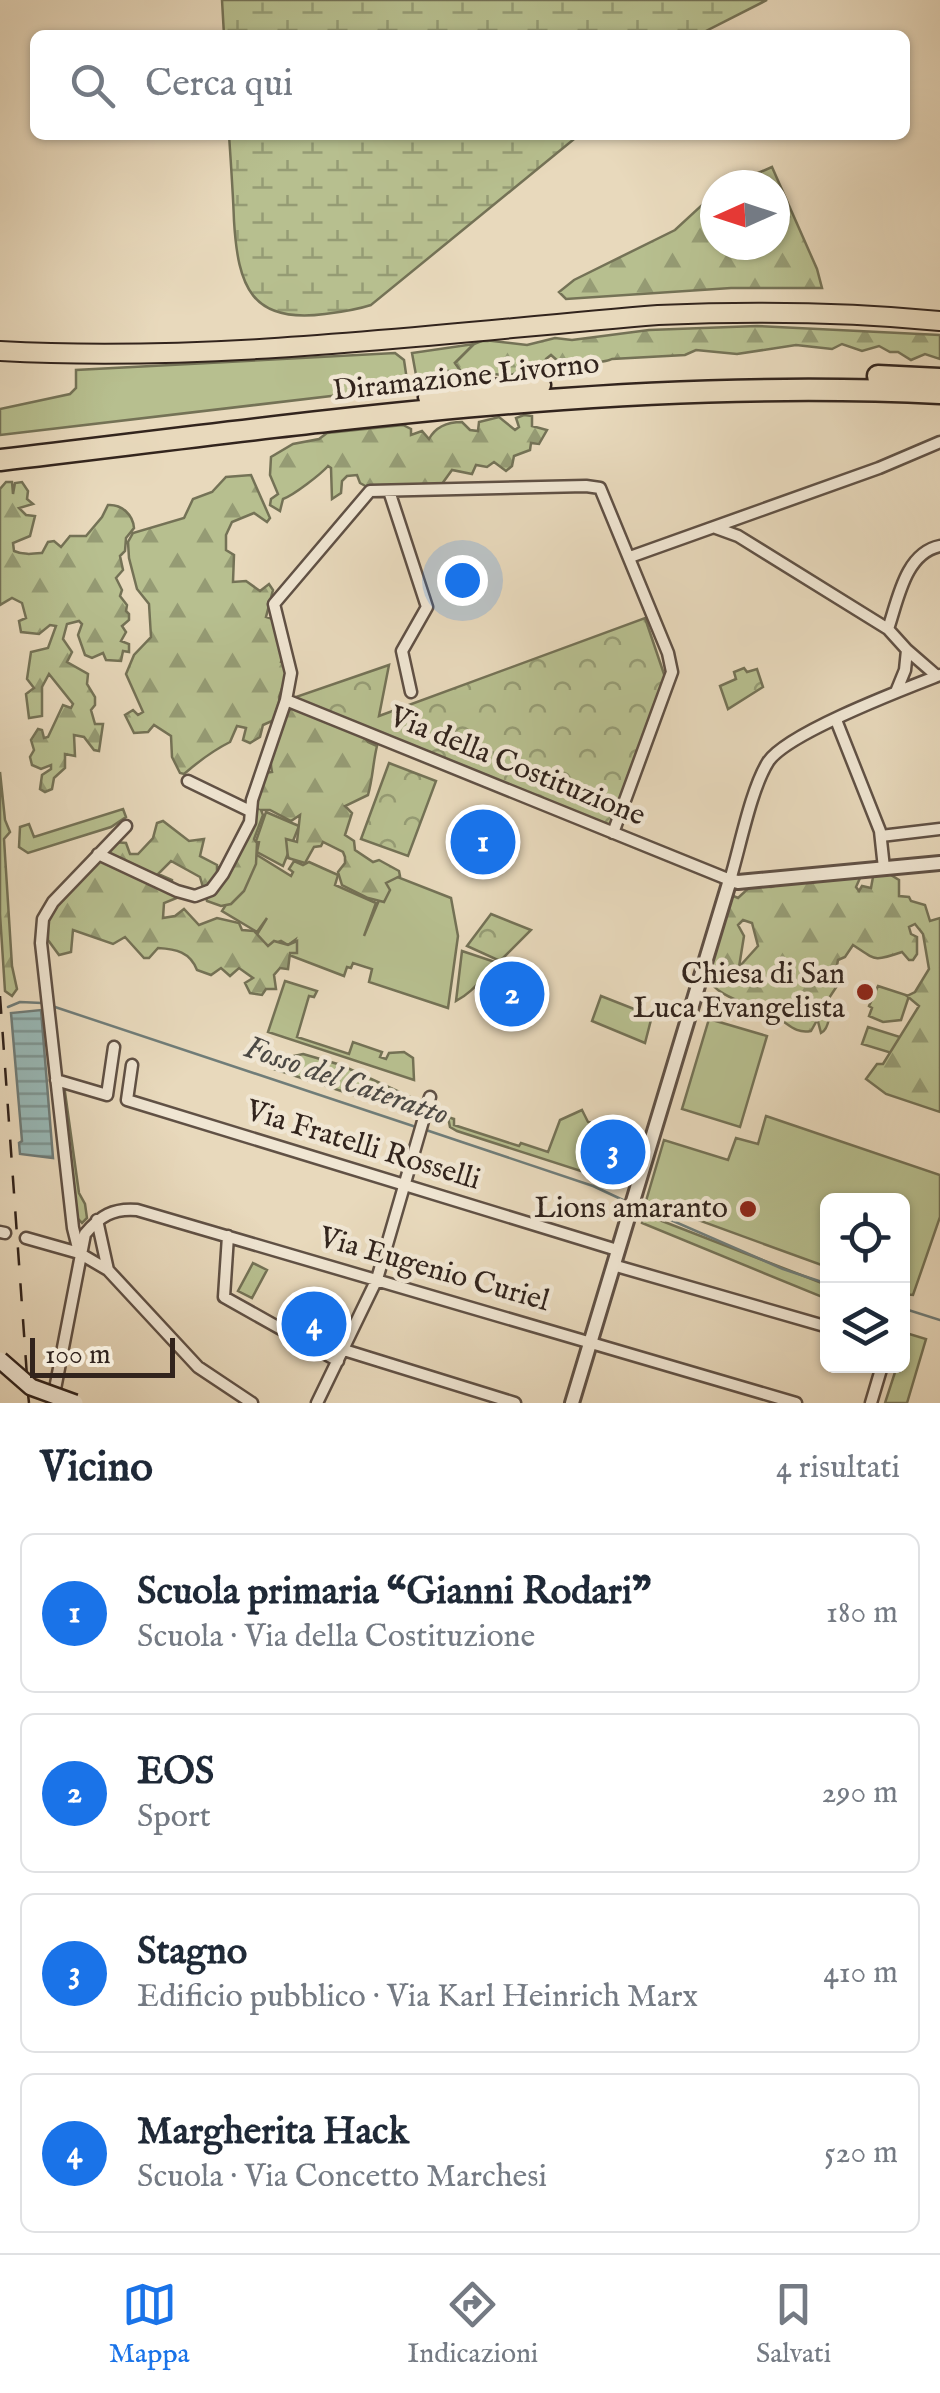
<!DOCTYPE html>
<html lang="it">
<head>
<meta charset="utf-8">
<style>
  body { margin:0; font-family:"IM FELL English",serif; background:#f2f2f3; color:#1f2937 }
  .controls { position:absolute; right:30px; bottom:30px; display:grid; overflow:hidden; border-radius:15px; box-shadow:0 2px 8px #0004 }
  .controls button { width:90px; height:90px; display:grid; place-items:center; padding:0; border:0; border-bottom:2px solid #e0e1e3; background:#fff; color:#1f2937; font:50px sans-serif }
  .compass { position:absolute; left:700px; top:170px; width:90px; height:90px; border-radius:50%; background:#fff; box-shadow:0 2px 8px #0004; rotate:267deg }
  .scale { position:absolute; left:30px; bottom:25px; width:145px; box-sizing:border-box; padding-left:10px; border:5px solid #32241d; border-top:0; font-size:28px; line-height:35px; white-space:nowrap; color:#32241d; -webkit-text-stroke:8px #f0e6d3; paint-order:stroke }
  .you { position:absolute; left:462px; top:580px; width:35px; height:35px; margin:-25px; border:8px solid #fff; border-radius:50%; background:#1a73e8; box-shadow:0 0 0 15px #1a73e833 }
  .badge { display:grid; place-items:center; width:65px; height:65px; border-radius:50%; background:#1a73e8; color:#fff; font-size:32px; font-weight:700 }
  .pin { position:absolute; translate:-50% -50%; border:5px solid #fff; box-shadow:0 2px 10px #0006 }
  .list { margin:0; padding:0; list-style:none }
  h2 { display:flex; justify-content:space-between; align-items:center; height:130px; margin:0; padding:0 40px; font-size:42px }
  h2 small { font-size:32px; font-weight:400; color:#747a83 }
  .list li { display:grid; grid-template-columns:65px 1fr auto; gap:30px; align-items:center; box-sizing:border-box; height:160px; margin:0 20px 20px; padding:0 20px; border:2px solid #e0e1e3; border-radius:15px }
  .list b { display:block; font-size:38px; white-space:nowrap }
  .list p { margin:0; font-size:32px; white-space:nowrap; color:#747a83 }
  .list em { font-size:32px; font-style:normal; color:#747a83 }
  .icon { flex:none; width:55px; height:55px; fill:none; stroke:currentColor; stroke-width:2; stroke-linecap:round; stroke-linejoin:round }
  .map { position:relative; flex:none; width:940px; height:1403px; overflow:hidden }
  .search { position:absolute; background:#fff; box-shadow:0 2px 8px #0004; left:30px; right:30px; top:30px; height:110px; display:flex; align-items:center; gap:25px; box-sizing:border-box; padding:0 35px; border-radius:15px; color:#747a83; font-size:38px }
  .sheet { height:850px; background:#fff }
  nav { display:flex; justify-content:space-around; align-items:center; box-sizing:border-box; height:140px; border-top:2px solid #e0e1e3; background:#fff; font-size:28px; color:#747a83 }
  nav a { display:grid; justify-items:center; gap:5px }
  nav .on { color:#1a73e8 }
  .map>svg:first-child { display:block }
  .green { fill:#b7bf8f; stroke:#747256; stroke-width:2.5 }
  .forest { fill:url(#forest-firs); stroke:#747256; stroke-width:2.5; fill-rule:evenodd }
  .wetland { fill:url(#wetland-marsh); stroke:#747256; stroke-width:2.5 }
  .park { fill:url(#park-crowns); stroke:#747256; stroke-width:2.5 }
  .water { fill:url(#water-rules); stroke:#707d79; stroke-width:2.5 }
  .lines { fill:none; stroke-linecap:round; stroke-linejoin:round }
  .stream { stroke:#707d79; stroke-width:2.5 }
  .minor-casing { stroke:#605145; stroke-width:15 }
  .tertiary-casing { stroke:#605145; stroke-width:18 }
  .trunk-casing { stroke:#32241d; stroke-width:22 }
  .motorway-casing { stroke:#32241d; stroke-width:25 }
  .minor { stroke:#f0e6d3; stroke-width:10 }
  .tertiary { stroke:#f0e6d3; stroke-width:12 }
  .trunk { stroke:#e8d9bc; stroke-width:18 }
  .motorway { stroke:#e8d9bc; stroke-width:20 }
  .rail { stroke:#32241d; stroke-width:2.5; stroke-dasharray:18 18; stroke-linecap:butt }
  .secondary-bridge-casing { stroke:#32241d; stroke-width:20; stroke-linecap:butt }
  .secondary-bridge { stroke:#f0e6d3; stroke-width:15 }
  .poi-dot { fill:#8f2418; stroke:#f0e6d3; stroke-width:4 }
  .labels { text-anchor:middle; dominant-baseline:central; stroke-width:9; stroke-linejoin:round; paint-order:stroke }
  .street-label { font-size:30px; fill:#32241d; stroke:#f0e6d3 }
  .poi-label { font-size:30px; fill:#32241d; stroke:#f0e6d3; text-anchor:end }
  .water-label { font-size:32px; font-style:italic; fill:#4c4944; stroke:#f0e6d3 }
</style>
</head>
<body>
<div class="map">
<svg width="940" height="1403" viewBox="0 0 940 1403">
  <defs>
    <pattern id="forest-firs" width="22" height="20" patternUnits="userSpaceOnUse" patternTransform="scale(2.5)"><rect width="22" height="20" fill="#b7bf8f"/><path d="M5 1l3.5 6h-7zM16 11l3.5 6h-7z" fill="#959b74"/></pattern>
    <pattern id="wetland-marsh" width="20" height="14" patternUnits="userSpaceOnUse" patternTransform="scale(2.5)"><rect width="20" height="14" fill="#b7bf8f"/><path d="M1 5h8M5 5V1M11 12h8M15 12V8" fill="none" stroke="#959b74"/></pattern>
    <pattern id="park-crowns" width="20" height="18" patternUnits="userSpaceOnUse" patternTransform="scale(2.5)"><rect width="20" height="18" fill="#b7bf8f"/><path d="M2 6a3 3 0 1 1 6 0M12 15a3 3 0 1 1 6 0" fill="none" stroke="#959b74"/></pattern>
    <pattern id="water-rules" width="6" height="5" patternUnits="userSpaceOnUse" patternTransform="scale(2.5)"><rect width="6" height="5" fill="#99b9b7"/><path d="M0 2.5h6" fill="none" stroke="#7d9694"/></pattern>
  </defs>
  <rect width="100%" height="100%" fill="#e8d9bc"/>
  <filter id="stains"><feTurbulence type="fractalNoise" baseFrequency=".002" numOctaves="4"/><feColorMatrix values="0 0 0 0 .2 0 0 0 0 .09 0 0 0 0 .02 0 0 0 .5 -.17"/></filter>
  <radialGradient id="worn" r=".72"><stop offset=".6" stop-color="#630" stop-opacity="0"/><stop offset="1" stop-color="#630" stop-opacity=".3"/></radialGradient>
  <path class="green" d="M474,344L455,363L467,380L448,382L451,372L446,370L425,378L429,385L418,386L412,353Z
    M395,353L404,360L408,387L0,435V409L70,394L76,388V370Z
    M123,809L126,817L111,827L28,853L19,847L20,827L29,824L34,837Z
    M266,812L299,826L283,866L257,852L259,842L256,841Z
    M257,855L291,876L293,872L289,869L294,861L303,865L309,862L338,875L335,885L376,903L364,936L390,874L451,898L458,936L448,1008L369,982L372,969L353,963L351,968L347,967L344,976L289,955L295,940L288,945L281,941L268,946L256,936L267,918L257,932L222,911Z
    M462,951L498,963C482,977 475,991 456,1001Z
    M285,981L317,991L314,997L309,996L297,1037L349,1054L353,1042L382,1052L380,1057L386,1059L389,1053L404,1052L413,1058L414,1080L268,1032Z
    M878,986L909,996L901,1020L883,1022L869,1016L872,1008L869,1006Z
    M601,996L652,1016L645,1043L592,1021Z
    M709,1019L767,1036L740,1127L682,1109Z
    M868,1027L900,1037L895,1054L862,1044Z
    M303,1054L341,1065L417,1100V1108L405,1112L274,1069L279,1059Z
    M64,1085L79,1193L85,1204L87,1218L82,1223L76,1217L61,1087Z
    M582,1110L588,1122L599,1124L597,1135H591L585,1155L587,1173L457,1131L450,1127L448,1117L454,1119V1125L519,1146L521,1143L548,1152L560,1120Z
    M766,1116L940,1175V1217L913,1295L903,1294L902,1200H828L827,1267L646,1201L664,1140L728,1160L736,1138L758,1144Z
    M644,1214L827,1285V1299L642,1223Z
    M253,1263L267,1270L252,1298L238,1291Z
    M906,1333L926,1339L907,1403H885L897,1366H902Z"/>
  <path class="forest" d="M772,167L817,269L822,288H731L566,299L559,292L574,280L675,230L715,193V245H775V185H730Z
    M757,326L940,335V359L925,354L911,360L898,352H890L879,346L862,351L842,344L832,349L796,345L737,354L696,350L685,355L612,359C601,365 573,361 559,362L551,355L546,359L545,370L539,374L525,369L509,376L479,372L465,377L455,363L474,344L484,340L527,345L555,338L572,340L649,330Z
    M524,415L532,416V426L547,430L539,444L531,443L530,450L514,456L512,466L506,471L494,462L487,467L476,465L472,474L452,470L439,488L377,486L369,488L360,483L357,475L347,476L342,481L341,493L332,499L331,468L328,466C321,474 294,495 283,499L280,511L270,505L271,499L278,494L270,475L271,457L293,444L319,439L327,433L403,425L411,429V435L422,431L429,439C436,426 448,422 462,422L470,430L478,431L479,422L499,417L515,430L519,427L516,418Z
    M251,475L270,518L267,522L254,513L232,522L226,535V550L234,555L233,582L246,581L260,591L269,584L273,590L266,617L279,621L284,652L281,662L290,666L279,697L281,717L263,725L260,737L250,743L243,740L246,728L237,726L230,742C212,751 199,761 184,774L180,773L172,757L171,736L154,725L148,732L134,733L125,715L133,710L138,715L143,712L126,674L134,655L151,637L149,604L137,589L129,558L128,542L133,533L184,518L193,499L212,492L226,477Z
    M6,482H12L13,494L15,483L22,482L28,491L27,499L33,504L19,508L26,515L35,516L30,536L13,543L14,551C23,555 32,554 42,553L48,542L54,541L61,547L70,536H86L102,517L108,505C122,504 133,515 134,528L126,538L125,551L120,556L123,570L116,578L122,590L120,596L127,605L126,611L129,614V620L122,626L126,632L121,641L129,644V652L123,651L121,661L106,660L103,653L92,658L85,655L78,635L82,624L79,621L67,624L63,639L72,652L67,662L88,674L87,684L95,697V705L91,710L95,724H103L99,751L94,750L84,737L74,735L75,756L65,754V768L54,778L52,789L45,792L40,789L42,775L51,769V765L41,769L32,765L30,757L34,750L31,740L38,729L42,730L44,738L48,737L63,705L71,708L73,704L49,674L42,687V716L29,718L26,694L34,688L27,679L31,652L48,648L56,626L50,625L39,634L21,632L19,621L26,618L22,603L12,598L0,605V489Z
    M292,708L360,732L368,742L377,746C373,762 373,777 368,795L345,806L352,813L345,835L354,841L355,850L373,862L379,860L399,871L400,876L386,883L390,890L384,902L368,898L342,885L338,872L345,863V857L343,852L323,842L321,846L314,847L305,863L288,858L286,839L297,842L300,815L291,821L270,810H261L263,815L254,839L257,843L256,864L244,891L231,904L221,906L207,901L200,877L171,861L158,874L172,880L171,889L179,897L164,903L163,918L175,916L184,909L199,925L217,918L239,923L242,930L254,931L268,946L274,941L288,945L297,941V953H290L288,969L280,968L274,975L276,989H266L262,995L250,993L245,983L253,978L239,968L230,976L221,968L211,975L197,970C190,952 176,949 158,948L149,958H144L125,937L113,944L73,930L71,952L59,955L48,940V918L74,874L105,856L114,842L126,843L130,854H138L153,838L157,823L163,821L189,841L204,839L200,856L217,865V869L228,860L254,809H258L253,804L265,773L272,772C268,753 274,721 292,708Z
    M0,772L5,820L10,832L4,839L12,966L17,989L12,996L5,991L0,914Z
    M886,872L899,880V896L909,897L911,901L925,905L930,921L940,918V1112L886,1094L866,1079L877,1064H883L919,1006L907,996L915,992L929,969L923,934L915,924L909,927L911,934L917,937V954L913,960H909L902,952C873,962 876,960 853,945L845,957L838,960L835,976L837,986L827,1001C832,1010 829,1029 821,1033L815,1010L816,1022L811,1031C795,1034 789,1024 776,1017C751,1003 718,1000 704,974L729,894L738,898L752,885L771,887L797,879L811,883L855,873L860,878L856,887L859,891L862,886L871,888L873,877ZM743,920L752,923L758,946L739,967L744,936L738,925Z"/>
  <path class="wetland" d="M222,0H767L698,35H224Z
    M229,135H579L371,305C356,310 341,312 325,314C251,324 238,286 234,221C233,193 231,164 229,135Z"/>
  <path class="park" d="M645,618L665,677L609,829L290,699L389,665L379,716Z
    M744,668L747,672L757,669L763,687L728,709L720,686L736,679L734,672Z
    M389,763L436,781L408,856L361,839Z
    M491,914L531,930L500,961L467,946Z"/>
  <path class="water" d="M41,1010L53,1158L20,1154L19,1143L22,1141L11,1013Z"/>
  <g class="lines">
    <path class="stream" d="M8,1007L20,1002L42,1003
      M55,1007L419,1128
      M426,1130L593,1186L623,1200
      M641,1207L783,1269L828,1284
      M902,1308L940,1320"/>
    <defs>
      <path id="minor" d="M389,491L427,607L402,651L411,692
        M716,528L738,536L888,629L907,650
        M630,557L879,468L940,442
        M888,629C898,600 905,553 940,546
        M896,692L905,670L907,650L937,676
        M286,700L730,880C740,847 751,789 768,762C787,733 904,689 940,675
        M836,720L880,831L884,868
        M188,781L250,811
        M881,836L940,829
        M98,854L177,891L195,896L211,890L223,874L250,822L252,800L286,700L291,673L274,604L370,491L586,486L600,488L668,653L672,672L613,833
        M132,1065L127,1100L617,1250
        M56,1080L107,1095L114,1047
        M97,1220L108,1270
        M0,1232L5,1233
        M228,1236L224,1297L338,1361
        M26,1238L79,1253L108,1270L198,1367L252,1403
        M79,1252L73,1228L41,943L43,919L53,902L126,826
        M613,1265L828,1327
        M344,1350L515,1403
        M55,1389L85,1234C100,1216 113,1208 137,1210L796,1403
        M317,1403L377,1279L430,1097
        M871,1403L882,1366"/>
      <path id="tertiary" d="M572,1403L730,880L738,882L940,863"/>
      <path id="trunk" d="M0,351C220,363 439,333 658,315C752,311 846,312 940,321"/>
      <path id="motorway" d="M878,376L940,379
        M429,397L540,385
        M0,460C315,423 622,377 940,393"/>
    </defs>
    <use href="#minor" class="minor-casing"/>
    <use href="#tertiary" class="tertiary-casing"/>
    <use href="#trunk" class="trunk-casing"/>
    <use href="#motorway" class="motorway-casing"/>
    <use href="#minor" class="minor"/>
    <use href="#tertiary" class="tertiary"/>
    <use href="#trunk" class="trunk"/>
    <use href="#motorway" class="motorway"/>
    <path class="rail" d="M0,996L27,1376
      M28,1394L29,1403"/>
    <defs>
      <path id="secondary-bridge" d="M0,1360L31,1387L75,1403"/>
    </defs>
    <use href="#secondary-bridge" class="secondary-bridge-casing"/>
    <use href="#secondary-bridge" class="secondary-bridge"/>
  </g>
  <g class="poi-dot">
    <circle cx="865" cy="992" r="10"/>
    <circle cx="748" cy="1209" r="10"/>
  </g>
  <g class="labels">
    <g class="street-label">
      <text transform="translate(466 378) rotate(-6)">Diramazione Livorno</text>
      <text transform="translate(517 767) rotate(22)">Via della Costituzione</text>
      <text transform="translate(363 1146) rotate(17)">Via Fratelli Rosselli</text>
      <text transform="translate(434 1270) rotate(16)">Via Eugenio Curiel</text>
    </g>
    <g class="poi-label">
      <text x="845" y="975">Chiesa di San<tspan x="845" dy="34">Luca Evangelista</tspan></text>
      <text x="728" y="1209">Lions amaranto</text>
    </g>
    <g class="water-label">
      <text transform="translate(346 1082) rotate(19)">Fosso del Cateratto</text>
    </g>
  </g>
  <rect width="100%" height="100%" filter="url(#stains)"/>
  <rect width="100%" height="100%" fill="url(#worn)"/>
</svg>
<div class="controls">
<button><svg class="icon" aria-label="locate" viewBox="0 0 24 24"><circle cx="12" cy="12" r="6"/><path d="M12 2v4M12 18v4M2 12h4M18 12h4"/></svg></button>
<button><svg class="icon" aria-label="layers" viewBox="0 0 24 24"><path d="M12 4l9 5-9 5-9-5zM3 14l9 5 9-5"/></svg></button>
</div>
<svg class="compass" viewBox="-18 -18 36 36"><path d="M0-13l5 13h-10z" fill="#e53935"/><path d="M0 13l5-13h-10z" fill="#747a83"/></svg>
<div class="scale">100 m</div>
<div class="you"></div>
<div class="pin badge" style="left:483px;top:842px">1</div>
<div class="pin badge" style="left:512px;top:994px">2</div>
<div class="pin badge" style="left:613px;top:1152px">3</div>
<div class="pin badge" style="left:314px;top:1324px">4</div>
<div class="search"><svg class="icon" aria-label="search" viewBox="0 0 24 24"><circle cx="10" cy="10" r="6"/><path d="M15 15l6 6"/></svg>Cerca qui</div>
</div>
<section class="sheet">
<h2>Vicino<small>4 risultati</small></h2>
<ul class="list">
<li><span class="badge">1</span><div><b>Scuola primaria “Gianni Rodari”</b><p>Scuola · Via della Costituzione</p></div><em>180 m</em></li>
<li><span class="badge">2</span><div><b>EOS</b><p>Sport</p></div><em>290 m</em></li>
<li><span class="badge">3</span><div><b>Stagno</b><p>Edificio pubblico · Via Karl Heinrich Marx</p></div><em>410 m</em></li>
<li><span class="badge">4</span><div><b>Margherita Hack</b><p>Scuola · Via Concetto Marchesi</p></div><em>520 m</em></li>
</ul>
</section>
<nav>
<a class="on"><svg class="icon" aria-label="map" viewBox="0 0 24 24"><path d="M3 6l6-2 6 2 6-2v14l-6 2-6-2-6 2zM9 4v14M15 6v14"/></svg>Mappa</a>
<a><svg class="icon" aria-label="directions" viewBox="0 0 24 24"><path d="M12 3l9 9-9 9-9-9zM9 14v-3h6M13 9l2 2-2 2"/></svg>Indicazioni</a>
<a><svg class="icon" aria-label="saved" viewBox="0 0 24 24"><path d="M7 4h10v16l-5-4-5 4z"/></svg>Salvati</a>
</nav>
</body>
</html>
